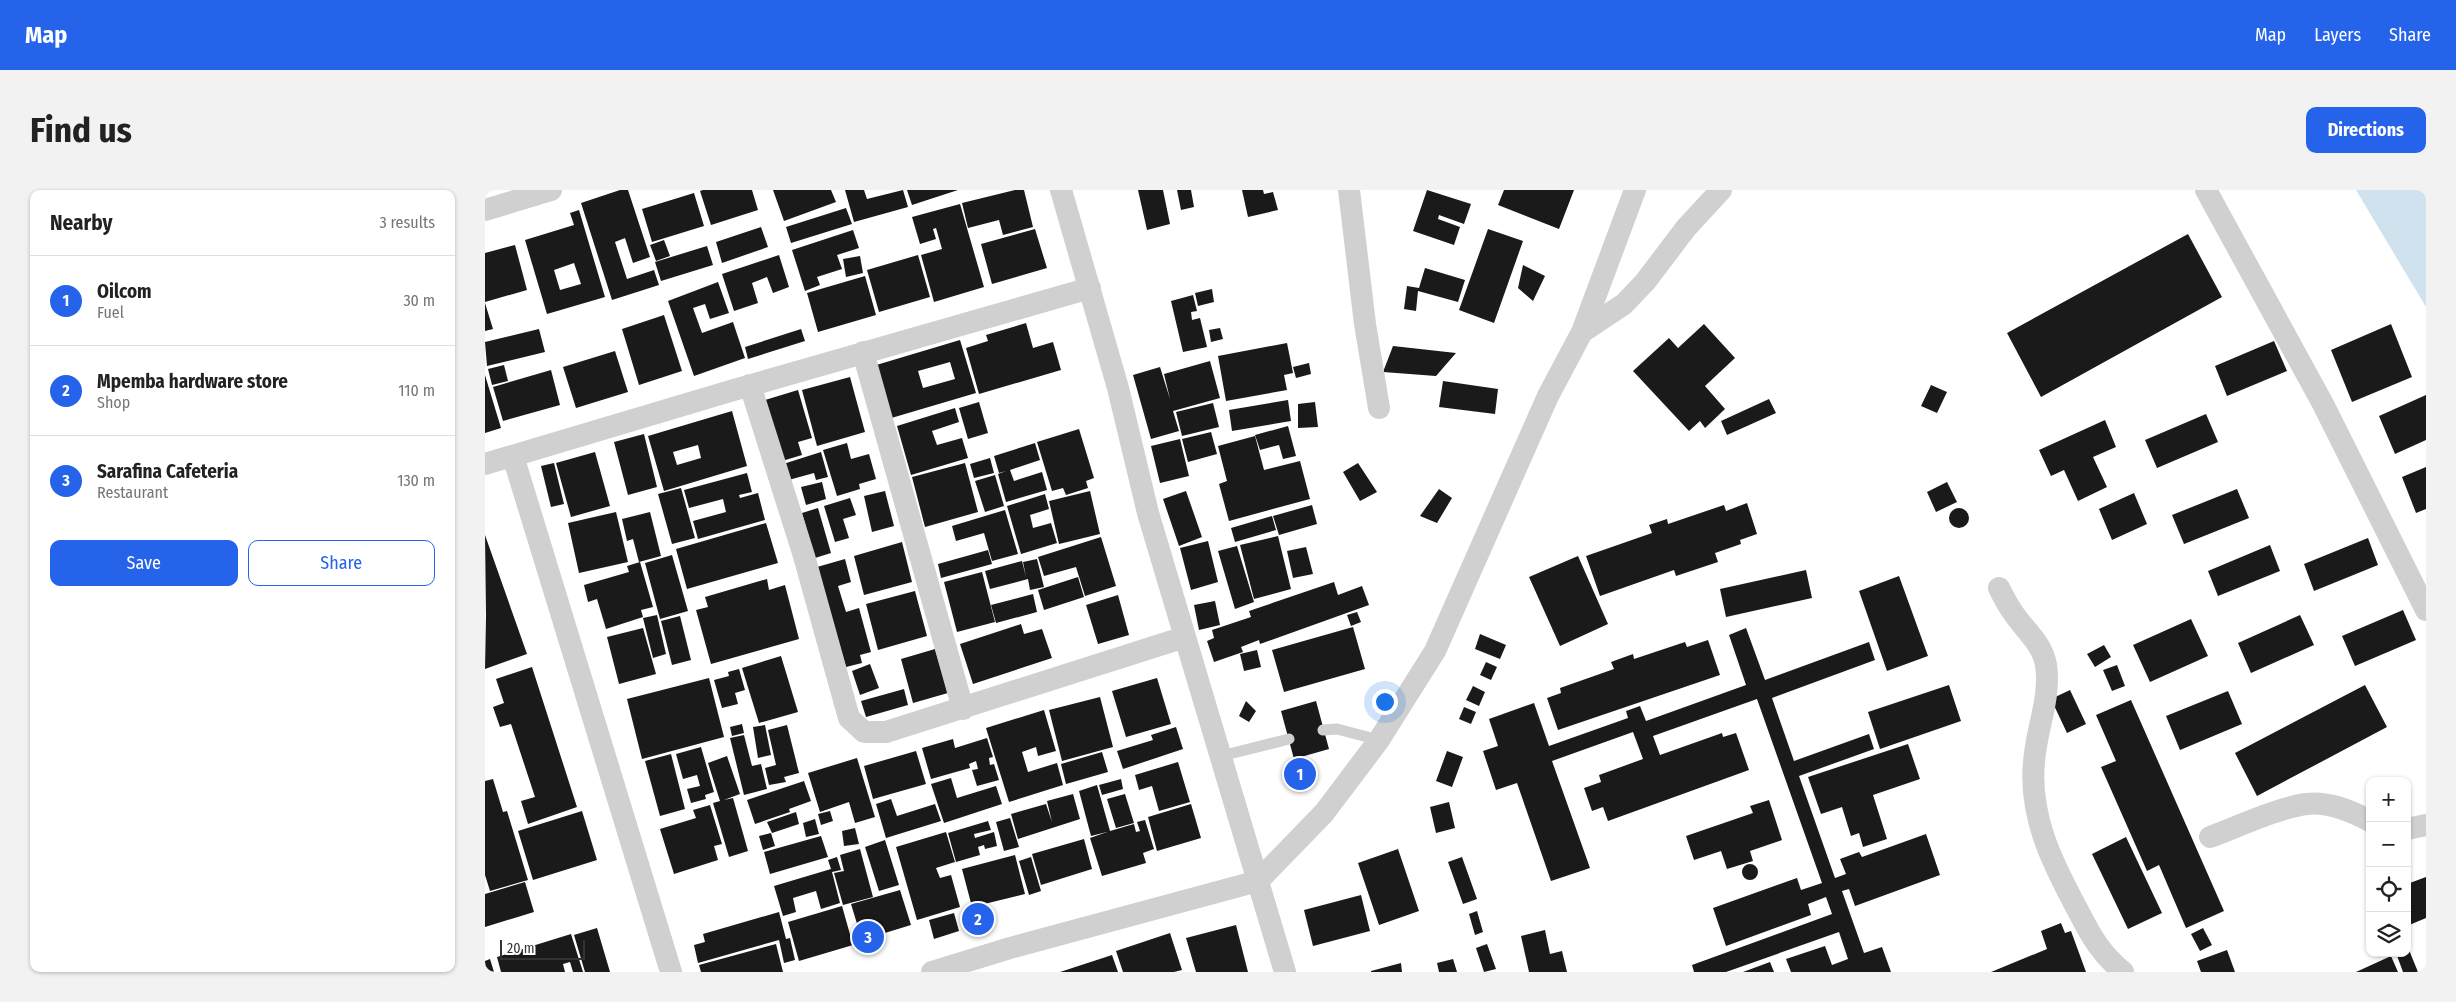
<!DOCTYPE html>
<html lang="en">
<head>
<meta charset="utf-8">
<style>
  body { margin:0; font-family:"Fira Sans Condensed",sans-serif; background:#f2f2f2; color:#222 }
  .controls { position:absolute; right:15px; bottom:15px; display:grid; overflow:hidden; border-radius:10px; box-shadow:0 1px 4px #0004 }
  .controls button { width:45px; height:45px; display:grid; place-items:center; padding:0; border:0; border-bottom:1px solid #e0e0e0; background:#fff; color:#222; font:25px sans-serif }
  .scale { position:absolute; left:15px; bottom:12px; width:85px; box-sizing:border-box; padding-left:5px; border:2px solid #333; border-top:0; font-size:14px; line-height:18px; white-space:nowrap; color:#333; -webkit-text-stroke:4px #fff; paint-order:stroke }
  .you { position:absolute; left:899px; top:511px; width:18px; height:18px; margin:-12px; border:4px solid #fff; border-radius:50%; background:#1a73e8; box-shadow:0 0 0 8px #1a73e833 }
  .badge { display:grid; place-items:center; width:32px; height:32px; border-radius:50%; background:#2563eb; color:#fff; font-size:16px; font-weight:700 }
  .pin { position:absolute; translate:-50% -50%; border:2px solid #fff; box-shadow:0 1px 5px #0006 }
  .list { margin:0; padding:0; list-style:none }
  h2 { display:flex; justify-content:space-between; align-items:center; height:65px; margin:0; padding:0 20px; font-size:21px }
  h2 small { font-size:16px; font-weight:400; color:#767676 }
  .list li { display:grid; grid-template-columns:32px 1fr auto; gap:15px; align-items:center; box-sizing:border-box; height:90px; padding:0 20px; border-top:1px solid #e0e0e0 }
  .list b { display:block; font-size:19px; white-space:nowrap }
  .list p { margin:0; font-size:16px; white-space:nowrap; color:#767676 }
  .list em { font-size:16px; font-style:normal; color:#767676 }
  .actions { display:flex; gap:10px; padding:15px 20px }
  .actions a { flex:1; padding:11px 0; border:1px solid #2563eb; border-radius:10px; text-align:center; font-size:18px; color:#2563eb }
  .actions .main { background:#2563eb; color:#fff }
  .icon { flex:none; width:28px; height:28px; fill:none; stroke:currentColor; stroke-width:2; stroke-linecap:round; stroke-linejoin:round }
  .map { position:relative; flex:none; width:1941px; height:782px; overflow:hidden; border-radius:10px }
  header { display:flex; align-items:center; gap:30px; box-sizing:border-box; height:70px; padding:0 25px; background:#2563eb; color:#fff }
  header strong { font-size:24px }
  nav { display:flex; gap:28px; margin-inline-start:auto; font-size:18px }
  .intro { display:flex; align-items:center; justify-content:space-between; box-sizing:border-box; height:120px; padding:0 30px }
  h1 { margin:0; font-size:35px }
  .button { padding:12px 22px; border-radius:10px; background:#2563eb; color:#fff; font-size:18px; font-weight:700 }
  main { display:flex; gap:30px; padding:0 30px }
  aside { flex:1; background:#fff; border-radius:10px; box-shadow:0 1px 4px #0004 }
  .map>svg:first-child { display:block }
  .water { fill:#cfe2ee }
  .building { fill:#1a1a1a; fill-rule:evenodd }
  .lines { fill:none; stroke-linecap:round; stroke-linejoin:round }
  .lane { stroke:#d0d0d0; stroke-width:11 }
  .street { stroke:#d0d0d0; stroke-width:22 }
</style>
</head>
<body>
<header>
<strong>Map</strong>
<nav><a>Map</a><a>Layers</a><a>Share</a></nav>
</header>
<div class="intro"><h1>Find us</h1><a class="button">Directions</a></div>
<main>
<aside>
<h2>Nearby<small>3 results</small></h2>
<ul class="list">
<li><span class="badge">1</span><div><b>Oilcom</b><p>Fuel</p></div><em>30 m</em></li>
<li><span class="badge">2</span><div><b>Mpemba hardware store</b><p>Shop</p></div><em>110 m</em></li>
<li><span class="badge">3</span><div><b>Sarafina Cafeteria</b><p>Restaurant</p></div><em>130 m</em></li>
</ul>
<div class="actions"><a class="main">Save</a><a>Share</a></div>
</aside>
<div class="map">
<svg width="1941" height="782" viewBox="0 0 1941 782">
  <rect width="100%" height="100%" fill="#fff"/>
  <path class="water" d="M1871,0H1941V117Z"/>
  <path class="building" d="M135,0H143L165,67L148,73L140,48L130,52L142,89L169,80L174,95L127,110L96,13Z
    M218,0H267L273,20L226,35L215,1Z
    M288,0H346L351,12L299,31Z
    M360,0H379L382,9L418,0L423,17L369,32Z
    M422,0H473L427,15Z
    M530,0H539L548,37L518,45L514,30L483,38L477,13Z
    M653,0H678L685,34L662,40Z
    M692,0H706L709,17L696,20Z
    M757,0H778L779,4L788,2L793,20L763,27Z
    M942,0L986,14L979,34L954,25L953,29L975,37L969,55L928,41Z
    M1019,0H1089L1074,39L1013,15Z
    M209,3L219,36L167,52L157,19Z
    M475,14L499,97L449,112L436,65L457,59L451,38L448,39L451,49L435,54L427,27Z
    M361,18L367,34L306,53L301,37Z
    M94,20L120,107L62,124L40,50L89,35L85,23ZM89,73L96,94L75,100L69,80Z
    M276,37L283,57L237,73L231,52Z
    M550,39L562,78L507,94L496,54Z
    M1003,39L1038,51L1009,133L974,120Z
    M368,40L374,58L352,65L357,79L332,87L335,95L320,101L307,60Z
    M1703,44L1737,107L1556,207L1522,143Z
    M179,50L185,66L171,71L165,55Z
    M30,55L42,100L0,112V63Z
    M222,56L228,75L176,91L170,72Z
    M294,65L304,97L288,103L282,87L267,93L273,113L249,121L237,84Z
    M433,65L445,107L394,122L382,80Z
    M375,66L378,83L361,87L358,69Z
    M1038,75L1060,86L1048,111L1033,98Z
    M940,78L980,90L973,112L933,101L931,121L919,119L922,96L934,98Z
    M380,86L391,125L333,142L322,103Z
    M233,92L244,123L225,129L220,114L208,118L217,143L248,132L260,168L209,186L183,111Z
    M727,99L729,112L713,116L710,103Z
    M708,105L712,121L706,122L707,130L715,128L722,157L698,162L686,111Z
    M0,113L8,139L0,141Z
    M179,125L197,181L154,195L137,139Z
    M541,133L548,158L568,152L576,180L494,204L481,158L503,151L501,145Z
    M1219,134L1250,168L1220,196L1240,219L1220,238L1215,231L1204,241L1148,181L1184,148L1193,158Z
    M1906,134L1927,187L1867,212L1846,160Z
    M735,138L738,149L726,152L724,140Z
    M54,139L60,162L2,176L0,152Z
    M316,139L320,151L263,169L260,157Z
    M475,150L491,203L403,229L388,176ZM465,172L470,189L438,198L433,181Z
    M1789,151L1802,181L1742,206L1730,176Z
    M802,153L808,183L799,185L802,200L741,211L733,166Z
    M908,156L971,163L951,186L898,182Z
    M130,161L143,202L91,218L78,177Z
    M725,171L735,208L688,221L694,241L666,249L648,185L675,177L685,209L679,184Z
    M824,173L826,184L811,188L808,177Z
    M19,175L23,191L7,195L3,179Z
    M66,180L75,215L18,231L8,197Z
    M0,185L16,238L0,243Z
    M365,187L380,242L332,256L317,200Z
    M958,191L1013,199L1010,224L954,217Z
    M1446,195L1462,202L1452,223L1436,216Z
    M313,200L327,248L313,252L317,265L297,271L280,210Z
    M1941,205V250L1910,264L1894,226Z
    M1284,209L1291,223L1242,245L1236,231Z
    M803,210L806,231L747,241L744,220Z
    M494,212L503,243L483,249L474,218Z
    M830,212L833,237L813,238V214Z
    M728,213L734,237L697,246L691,222Z
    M470,218L474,232L447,241L452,255L477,248L483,268L426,285L412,236Z
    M247,221L262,276L179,301L163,246ZM213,255L216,268L192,275L188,262Z
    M1721,224L1733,252L1672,278L1660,250Z
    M1620,230L1631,257L1608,267L1622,297L1593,311L1579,280L1566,286L1554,260Z
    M803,236L811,266L798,269L794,255L775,260L770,245Z
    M594,239L609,288L601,291L603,298L581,305L578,298L567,301L552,252Z
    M726,242L732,264L703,272L697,249Z
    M159,244L172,297L143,305L129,252Z
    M770,246L779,280L815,271L825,309L744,331L734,294L742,291L733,256Z
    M695,249L704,286L675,293L666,256Z
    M362,253L366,269L384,264L391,289L374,294L375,299L352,306L338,260Z
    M550,253L555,270L525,280L529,291L557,282L562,300L521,312L513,284L521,281L514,283L509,266Z
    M110,262L125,316L86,327L71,273Z
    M336,262L343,287L331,290L329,283L300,291L295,275Z
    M505,268L509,283L489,288L485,274Z
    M69,273L79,314L66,317L56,276Z
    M480,273L493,322L440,337L427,287Z
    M873,273L892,302L875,311L858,282Z
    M1941,277V319L1931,323L1917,287Z
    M262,283L267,302L254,305L255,308L273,303L280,330L213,349L208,331L241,322L238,309L204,318L199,300Z
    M510,285L519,316L500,322L490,291Z
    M337,292L341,309L321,315L316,297Z
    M1462,292L1472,312L1451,322L1442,302Z
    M196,298L210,348L187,354L173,304Z
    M954,299L967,308L952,333L935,326Z
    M1752,299L1764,328L1699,354L1687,325Z
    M400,301L409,336L387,342L379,306Z
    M605,301L615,344L574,354L564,311Z
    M701,301L717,347L694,356L678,309Z
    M1649,303L1662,334L1627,350L1614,319Z
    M560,304L564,319L545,325L548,338L566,333L572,353L536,364L522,316Z
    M365,308L371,325L358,329L364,348L350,352L339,316Z
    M1262,313L1272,344L1255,350L1256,354L1230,363L1233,372L1191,386L1189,380L1115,406L1101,366L1167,343L1164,335L1182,329L1183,334L1239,315L1241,321Z
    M827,315L832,334L794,345L788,326Z
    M1464 328a10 10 0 1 1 20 0a10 10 0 1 1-20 0Z
    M333,318L346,363L330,368L317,323Z
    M520,320L533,364L507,371L499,343L471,351L467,336Z
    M131,322L143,372L94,383L83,333Z
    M165,322L176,366L154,372L148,349L142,351L137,329Z
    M787,326L791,340L750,352L746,338Z
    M281,333L293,373L202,399L191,359Z
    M0,345L42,464L0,479L1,426Z
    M793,346L806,399L769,409L755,355Z
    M616,347L631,396L600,406L591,377L559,386L553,367Z
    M1883,348L1893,375L1829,401L1819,374Z
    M723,351L733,392L706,400L695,358Z
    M417,352L427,392L379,405L369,366Z
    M1785,355L1795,381L1733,406L1723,381Z
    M752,356L769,412L750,419L733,361Z
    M821,357L828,384L808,388L802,361Z
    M503,360L507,374L456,388L453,374Z
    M187,365L203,421L175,429L160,373Z
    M1093,366L1123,434L1075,456L1044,387Z
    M360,369L366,392L353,396L361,422L374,418L386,462L375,465L377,473L361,477L332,377Z
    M552,369L559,397L545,400L543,389L505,399L500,381L537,371L541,387L538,372Z
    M155,372L168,417L156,420L158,427L121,439L112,409L103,412L99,395L144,382L142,376Z
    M1321,380L1327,408L1241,427L1235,399Z
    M497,382L510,432L472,442L459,392Z
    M1414,386L1443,466L1402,481L1374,401Z
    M593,387L599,407L559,420L553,400Z
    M282,389L284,400L300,395L314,449L226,474L211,420L223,417L220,407Z
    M849,392L853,405L877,396L884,415L775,454L774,450L756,457L758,462L729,472L722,451L729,448L727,440L766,427L764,421Z
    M430,401L442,446L393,460L381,414Z
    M548,404L552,422L511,433L506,415Z
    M633,405L644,445L613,454L601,415Z
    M730,411L735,435L714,440L709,415Z
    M1918,420L1931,450L1870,476L1857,446Z
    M872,422L876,432L866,436L862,425Z
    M172,425L181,464L168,468L158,428Z
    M1815,425L1829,455L1766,483L1753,453Z
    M195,426L206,470L187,475L176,431Z
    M1706,429L1723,466L1665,492L1648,455Z
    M536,434L539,444L557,439L567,468L488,494L475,454Z
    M868,437L880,479L799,502L787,460Z
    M158,438L171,484L134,494L122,447Z
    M1261,438L1280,490L1384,452L1390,470L1287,508L1309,571L1384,544L1389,559L1314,586L1350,688L1361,684L1355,669L1374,662L1377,667L1441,644L1455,685L1370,716L1364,699L1357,701L1379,763L1397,757L1406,782H1306L1301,769L1340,756L1347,775L1363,769L1354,742L1241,782H1209L1207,775L1347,724L1341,707L1323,714L1326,725L1241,756L1228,718L1312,688L1316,700L1337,693L1272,509L1168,546L1175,565L1237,543L1238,547L1251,543L1264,580L1123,631L1118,617L1107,621L1099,598L1116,592L1114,585L1158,569L1148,542L1067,571L1105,678L1066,691L1032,593L1011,600L998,561L1013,556L1004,529L1049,513L1064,556L1143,528L1141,521L1155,516L1161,531L1261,495L1244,445Z
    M995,444L1021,455L1015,469L990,459Z
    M1223,450L1235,485L1073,540L1062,508L1076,503L1075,498L1129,479L1126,472L1148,464L1149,469L1200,452L1202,457Z
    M1619,455L1626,467L1610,477L1602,464Z
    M450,459L463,503L428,513L416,469Z
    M772,460L776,477L759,481L755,464Z
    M296,466L313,522L274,533L257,478Z
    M1001,472L1012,477L1006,490L995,485Z
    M385,474L394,498L375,505L367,481Z
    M1632,475L1640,496L1627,501L1618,480Z
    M47,477L92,617L43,634L36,611L50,607L26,534L15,537L8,517L19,513L11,489Z
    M254,479L260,500L250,503L253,514L237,518L229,490L244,486L243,482Z
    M224,488L239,547L157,569L142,509Z
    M672,488L686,534L641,547L627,501Z
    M1464,495L1476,531L1395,559L1383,522Z
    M1880,495L1902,537L1772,606L1750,563Z
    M988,496L1000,502L994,516L981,510Z
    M419,499L423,515L381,527L376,511Z
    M1585,500L1601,534L1582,543L1566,509Z
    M1743,501L1757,534L1695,560L1681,526Z
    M615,507L628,557L577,571L564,520Z
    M1646,510L1739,721L1701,738L1674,675L1662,681L1616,577L1631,571L1611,525Z
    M761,511L771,521L764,532L754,526Z
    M831,511L844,559L809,569L796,521Z
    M979,517L991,522L986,534L974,529Z
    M559,520L571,561L553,566L551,557L537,562L543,582L572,573L578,595L524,612L501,538Z
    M257,534L259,543L247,546L245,537Z
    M280,535L286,565L273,568L268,537Z
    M302,535L314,583L299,587L301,592L284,595L280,578L291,575L283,540Z
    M691,537L698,559L638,579L632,561L668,550L666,545Z
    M259,545L267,576L276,574L282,599L259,605L245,548Z
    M502,548L508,567L504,568L505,575L509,574L514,590L492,596L487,580L493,579L491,571L484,574L485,578L446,589L437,558L468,549L470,558Z
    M1423,554L1435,589L1388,605L1402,649L1378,657L1374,643L1366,646L1357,617L1336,624L1323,587Z
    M216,557L229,602L220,605L221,609L206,613L202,599L215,596L212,585L198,589L191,564Z
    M431,561L441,594L388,609L379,576Z
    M962,561L978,567L967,597L951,591Z
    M617,562L623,582L581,594L576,574Z
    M186,564L200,619L175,626L160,571Z
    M242,566L255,604L239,610L248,608L263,661L244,667L228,613L235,611L223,573Z
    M372,568L390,627L370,633L364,612L335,622L323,583Z
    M693,572L705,612L674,621L667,596L654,600L650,585Z
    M466,588L472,608L511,596L517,614L459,633L446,594Z
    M8,589L18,622L22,621L43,690L5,701L0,685V591Z
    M636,589L638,599L617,605L614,595Z
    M319,591L326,611L304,619L305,622L270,634L262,610Z
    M612,595L625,641L649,634L651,642L655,641L652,632L660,630L669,659L658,663L661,673L617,686L605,648L622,642L606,646L594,601Z
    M588,604L595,629L533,649L526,624L561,614L567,632L562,611Z
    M640,604L649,633L631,638L622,609Z
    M406,609L412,626L450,614L456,631L401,648L391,614Z
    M1284,610L1297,650L1265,661L1268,671L1242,679L1236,661L1209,670L1201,646L1268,623L1265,616Z
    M964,612L970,638L951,643L945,617Z
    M706,614L716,648L672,661L663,627Z
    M225,615L237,654L229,656L233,670L189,684L175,639L211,628L208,620Z
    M97,621L112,670L48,690L33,641Z
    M345,621L348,631L336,635L333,624Z
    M311,622L314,634L287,643L282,632Z
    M525,628L534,657L519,661L511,632Z
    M330,629L334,644L321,647L318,633Z
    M503,631L506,640L489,644L490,648L509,642L512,656L500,659L499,655L493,657L495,665L471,672L463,643Z
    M370,638L374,654L359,656L357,641Z
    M461,642L470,672L451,678L455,688L466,685L475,717L432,730L411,657Z
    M286,643L290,656L278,660L274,646Z
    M336,646L343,667L285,684L279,662Z
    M1641,647L1677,723L1643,739L1607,664Z
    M599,649L607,679L556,695L547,664Z
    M400,650L414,695L394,701L380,657Z
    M375,659L388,707L358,715L349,683L359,681L355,665Z
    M913,659L934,721L894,735L873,673Z
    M530,665L540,704L487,717L477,679Z
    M352,667L356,680L347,682L355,713L336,719L331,701L308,708L311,722L298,726L289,696L346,679L343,670Z
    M546,667L556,701L544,705L534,671Z
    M977,667L992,709L978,714L963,672Z
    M1257 682a8 8 0 1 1 16 0a8 8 0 1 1-16 0Z
    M1941,687V728L1922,736V694Z
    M40,692L49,722L0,737V704Z
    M415,700L426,735L377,750L366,714Z
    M876,705L885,741L828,756L819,720Z
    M357,716L368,755L314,771L303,732Z
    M992,721L998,742L990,745L984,724Z
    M294,722L301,749L305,748L310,770L299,773L294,750L213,773L209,755L220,752L218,744Z
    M469,723L474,741L449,749L444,730Z
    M1576,733L1580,743L1586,741L1601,782H1506L1562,759L1556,741Z
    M751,735L763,782H711L701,748Z
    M112,738L125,782H100L89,745Z
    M1718,738L1727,755L1715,761L1706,744Z
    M1060,740L1065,764L1077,761L1082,782H1044L1036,746Z
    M685,743L697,780L689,782H638L631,761Z
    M86,744L98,782H88L85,772L78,774L80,782H16L12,767Z
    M291,754L298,782H216L214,775Z
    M1002,754L1011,779L999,782L991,758Z
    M1922,755L1933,782H1918L1911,763H1922Z
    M1742,760L1750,782H1716L1712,771Z
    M627,765L633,782H575Z
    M1906,766L1913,782H1871Z
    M5,769L9,782H0V771Z
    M968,769L972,782H954L952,773Z
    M1285,772L1289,782H1258Z
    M916,773L917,782H886V781Z"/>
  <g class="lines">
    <path class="lane" d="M838,540L852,539L894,550
      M736,566L804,549"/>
    <path class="street" d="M576,0L633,198L663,323L800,782
      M864,0L880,134L894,218
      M1721,0L1838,214L1941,420
      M0,20L66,0
      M1097,142L1139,114L1160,92L1201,38L1236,0
      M378,162L478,519
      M265,195L319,366L364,528L379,542H401L700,447
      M28,266L186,782
      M0,274L242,202L605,98
      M1514,398C1518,406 1522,414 1527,421C1539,440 1557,452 1561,475C1566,508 1551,540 1549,572C1544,625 1566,670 1590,715C1605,743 1612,760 1638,782
      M1922,639L1941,635
      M1725,647C1752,637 1793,618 1821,614C1843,611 1866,621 1885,631
      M447,782L525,758L773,691L839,623L894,550L950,461L1063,206L1097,142L1150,0"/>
  </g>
</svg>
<div class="controls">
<button>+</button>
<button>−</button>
<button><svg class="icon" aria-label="locate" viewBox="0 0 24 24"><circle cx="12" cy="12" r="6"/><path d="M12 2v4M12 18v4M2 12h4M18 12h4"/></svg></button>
<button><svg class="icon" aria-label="layers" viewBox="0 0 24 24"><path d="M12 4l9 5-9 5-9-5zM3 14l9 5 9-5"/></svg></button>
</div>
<div class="scale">20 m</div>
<div class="you"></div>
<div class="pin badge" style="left:815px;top:584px">1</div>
<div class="pin badge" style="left:493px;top:729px">2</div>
<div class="pin badge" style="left:383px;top:747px">3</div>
</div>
</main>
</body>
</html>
